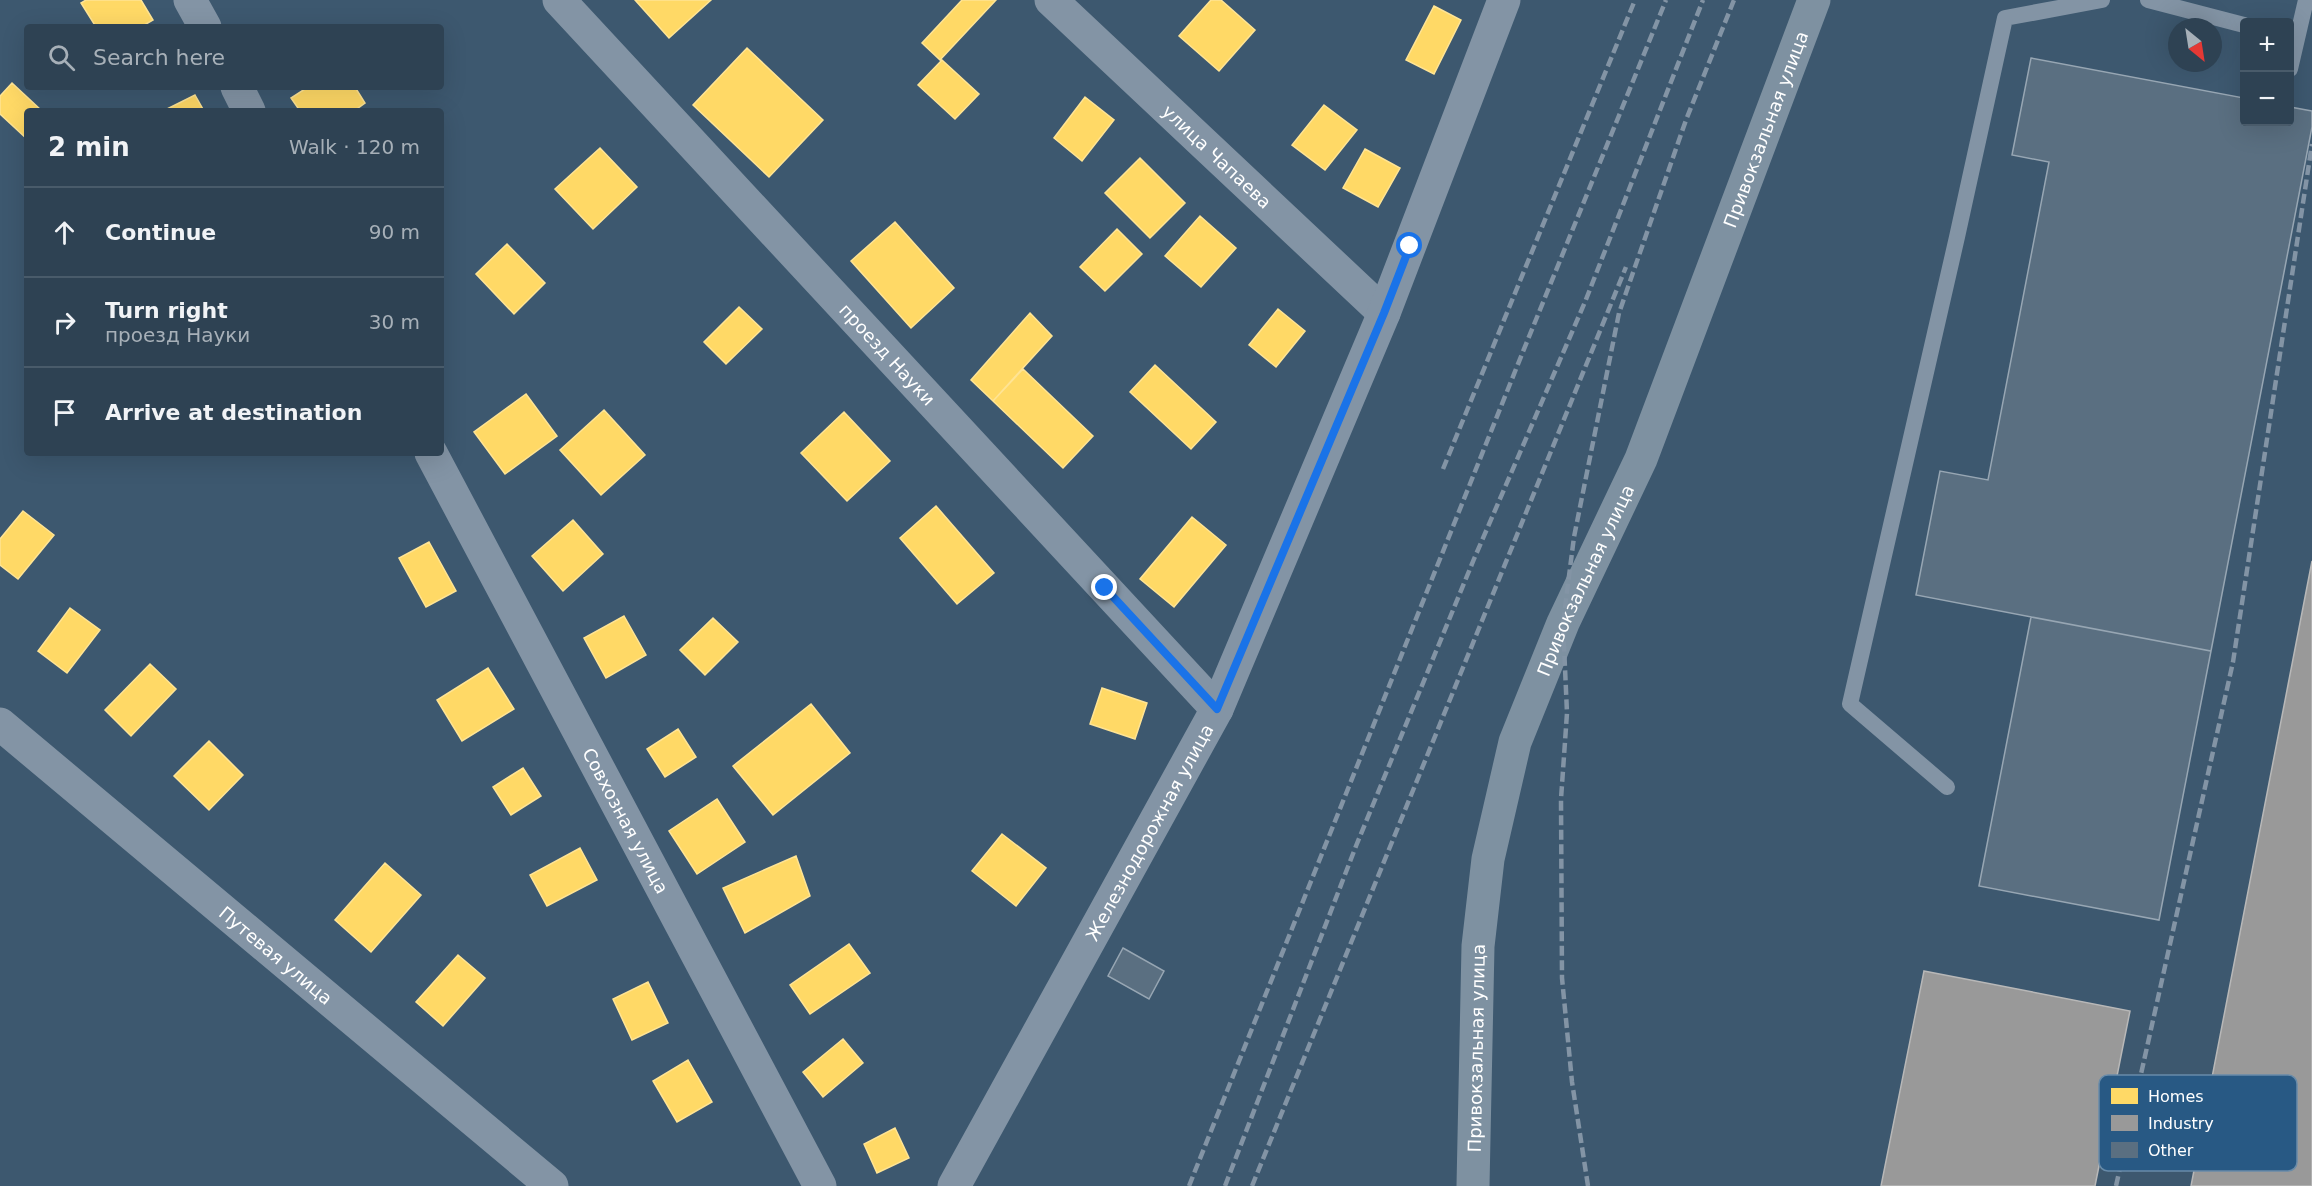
<!DOCTYPE html>
<html lang="en">
<head>
<meta charset="utf-8">
<style>
  body { margin:0; font-family:"DejaVu Sans",sans-serif; background:#3a4d5d; color:#f1f3f6 }
  .controls { position:absolute; right:18px; top:18px; display:grid; overflow:hidden; border-radius:6px; box-shadow:0 6px 24px #0002 }
  .controls button { width:54px; height:54px; display:grid; place-items:center; padding:0; border:0; border-bottom:2px solid #495b6a; background:#2e4253; color:#f1f3f6; font:30px sans-serif }
  .compass { position:absolute; left:2168px; top:18px; width:54px; height:54px; border-radius:50%; background:#2e4253; box-shadow:0 6px 24px #0002; rotate:150deg }
  .stop { position:absolute; width:18px; height:18px; margin:-14px; border:4px solid #1a73e8; border-radius:50%; background:#fff }
  .stop.end { background:#1a73e8; border-color:#fff; box-shadow:0 2px 6px #0008 }
  .list { margin:0; padding:0; list-style:none }
  h2 { display:flex; justify-content:space-between; align-items:center; height:78px; margin:0; padding:0 24px; font-size:26px }
  h2 small { font-size:20px; font-weight:400; color:#a7b0b8 }
  .list li { display:grid; grid-template-columns:39px 1fr auto; gap:18px; align-items:center; box-sizing:border-box; height:90px; padding:0 24px; border-top:2px solid #495b6a }
  .list b { display:block; font-size:22px; white-space:nowrap }
  .list p { margin:0; font-size:20px; white-space:nowrap; color:#a7b0b8 }
  .list em { font-size:20px; font-style:normal; color:#a7b0b8 }
  .icon { flex:none; width:33px; height:33px; fill:none; stroke:currentColor; stroke-width:2; stroke-linecap:round; stroke-linejoin:round }
  .map { position:relative; flex:none; width:2312px; height:1186px; overflow:hidden }
  .search { position:absolute; background:#2e4253; box-shadow:0 6px 24px #0002; left:24px; top:24px; width:420px; height:66px; display:flex; align-items:center; gap:15px; box-sizing:border-box; padding:0 21px; border-radius:6px; color:#a7b0b8; font-size:22px }
  .panel { position:absolute; background:#2e4253; box-shadow:0 6px 24px #0002; left:24px; top:108px; width:420px; height:348px; border-radius:6px }
  .map>svg:first-child { display:block }
  .homes { fill:#ffd966; stroke:#ffe494; stroke-width:1.5 }
  .industry { fill:#999; stroke:#b8b8b8; stroke-width:1.5 }
  .building { fill:#5a6f81; stroke:#97a6b3; stroke-width:1.5 }
  .lines { fill:none; stroke-linecap:round; stroke-linejoin:round }
  .lane { stroke:#8394a5; stroke-width:16 }
  .street { stroke:#8394a5; stroke-width:33 }
  .secondary { stroke:#7e91a1; stroke-width:33 }
  .rail { stroke:#8394a5; stroke-width:4.5; stroke-dasharray:10 4.5; stroke-linecap:butt }
  .route { stroke:#1a73e8; stroke-width:8 }
  .labels { text-anchor:middle; dominant-baseline:central; stroke-width:6; stroke-linejoin:round; paint-order:stroke }
  .street-label { font-size:18px; fill:#fff; stroke:#285984 }
  .key { fill:#285984; stroke:#688ba9; stroke-width:1.5 }
  .key-label { font-size:16px; fill:#fff }
</style>
</head>
<body>
<div class="map">
<svg width="2312" height="1186" viewBox="0 0 2312 1186">
  <rect width="100%" height="100%" fill="#3d586f"/>
  <path class="homes" d="M86,0H141L153,20L141,27H96L81,3Z
    M635,0H711L669,38Z
    M962,0H996L940,60L922,43Z
    M1211,0H1221L1255,30L1219,71L1179,36Z
    M1434,6L1461,20L1434,74L1406,60Z
    M747,48L823,120L769,177L693,105Z
    M942,60L979,94L955,119L918,85Z
    M12,83L42,111H27V139L0,114V96Z
    M308,87H355L365,103L354,111H300L291,98Z
    M195,95L204,111H163Z
    M1085,97L1114,120L1082,161L1054,138Z
    M1324,105L1357,130L1325,170L1292,145Z
    M600,148L637,187L593,229L555,189Z
    M1365,149L1400,168L1378,207L1343,188Z
    M1140,158L1185,203L1150,238L1105,193Z
    M1200,216L1236,248L1201,287L1165,256Z
    M895,222L954,288L911,328L851,261Z
    M1117,229L1142,254L1105,291L1080,267Z
    M507,244L545,283L514,314L476,274Z
    M739,307L762,329L726,364L704,342Z
    M1278,309L1305,331L1276,367L1249,345Z
    M1030,313L1052,336L993,401L971,380Z
    M1155,365L1216,422L1191,449L1130,392Z
    M1023,369L1093,436L1063,468L993,401Z
    M526,394L557,436L505,474L474,432Z
    M604,410L645,455L601,495L560,450Z
    M844,412L890,461L847,501L801,453Z
    M936,506L994,573L957,604L900,538Z
    M23,511L54,535L18,579L0,565V539Z
    M1192,517L1226,545L1174,607L1140,579Z
    M573,520L603,554L563,591L532,556Z
    M429,542L456,591L426,607L399,558Z
    M70,608L100,630L67,673L38,651Z
    M624,616L646,655L606,678L584,638Z
    M713,618L738,642L705,675L680,650Z
    M150,664L176,689L131,736L105,710Z
    M488,668L514,709L462,741L437,700Z
    M1102,688L1147,703L1135,739L1090,724Z
    M811,704L850,753L773,815L733,766Z
    M678,729L696,757L665,777L647,749Z
    M209,741L243,775L209,810L174,776Z
    M523,768L541,796L511,815L493,787Z
    M717,799L745,842L697,874L669,831Z
    M1002,834L1046,868L1016,906L972,871Z
    M580,848L597,880L547,906L530,875Z
    M796,856L810,896L745,933L723,888Z
    M385,863L421,895L371,952L335,920Z
    M849,944L870,973L810,1014L790,985Z
    M458,955L485,978L443,1026L416,1002Z
    M648,982L668,1023L632,1040L613,999Z
    M843,1039L863,1063L823,1097L803,1072Z
    M688,1060L712,1102L677,1122L653,1081Z
    M895,1128L909,1158L877,1173L864,1144Z"/>
  <path class="industry" d="M2312,561V1186H2191Z
    M1924,971L2130,1011L2095,1186H1881Z"/>
  <path class="building" d="M2031,58L2244,98V122H2290V107L2312,111V127L2211,651L1916,595L1940,471L1988,480L2049,162L2012,155Z
    M2031,617L2211,651L2159,920L1979,886Z
    M1123,948L1164,971L1149,999L1108,976Z"/>
  <g class="lines">
    <path class="lane" d="M2148,0L2244,25
      M2290,69L2306,0
      M1947,787L1850,704L1957,237L2005,18L2102,0"/>
    <g class="street">
      <path d="M190,0L205,27"/>
      <path id="s1" d="M559,0L1217,709"/>
      <path id="s2" d="M1051,0L1384,313"/>
      <path d="M237,87L249,111"/>
      <path id="s3" d="M431,453L820,1186"/>
      <path id="s4" d="M0,724L552,1186"/>
      <path id="s5" d="M954,1186L1217,709L1384,313L1504,0"/>
    </g>
    <path class="secondary" id="s6" d="M1473,1186L1478,946L1488,859L1515,742L1563,623L1641,459L1814,0"/>
    <path class="rail" d="M1443,469L1635,0
      M1189,1186L1522,354L1666,0
      M1225,1186L1356,846L1474,559L1585,302L1703,0
      M1252,1186L1626,267
      M1588,1186L1572,1082L1562,978L1561,799L1567,713L1563,623L1574,537L1619,313L1686,120L1734,0
      M2116,1186L2233,662L2312,144"/>
  </g>
  <g class="lines">
    <path class="route" d="M1105,588L1217,709L1384,313L1410,246"/>
  </g>
  <g class="labels">
    <g class="street-label">
      <text stroke="none"><textPath href="#s6" startOffset="1110">Привокзальная улица</textPath></text>
      <text stroke="none"><textPath href="#s2" startOffset="228">улица Чапаева</textPath></text>
      <text stroke="none"><textPath href="#s1" startOffset="483">проезд Науки</textPath></text>
      <text stroke="none"><textPath href="#s6" startOffset="624">Привокзальная улица</textPath></text>
      <text stroke="none"><textPath href="#s3" startOffset="416">Совхозная улица</textPath></text>
      <text stroke="none"><textPath href="#s5" startOffset="404">Железнодорожная улица</textPath></text>
      <text stroke="none"><textPath href="#s4" startOffset="360">Путевая улица</textPath></text>
      <text stroke="none"><textPath href="#s6" startOffset="138">Привокзальная улица</textPath></text>
    </g>
  </g>
  <rect x="2099" y="1075" width="198" height="96" rx="9" class="key"/>
  <rect x="2111" y="1088" width="27" height="16" fill="#ffd966"/>
  <rect x="2111" y="1115" width="27" height="16" fill="#999"/>
  <rect x="2111" y="1142" width="27" height="16" fill="#5a6f81"/>
  <g class="key-label">
    <text x="2148" y="1102">Homes</text>
    <text x="2148" y="1129">Industry</text>
    <text x="2148" y="1156">Other</text>
  </g>
</svg>
<div class="controls">
<button>+</button>
<button>−</button>
</div>
<svg class="compass" viewBox="-18 -18 36 36"><path d="M0-13l5 13h-10z" fill="#e53935"/><path d="M0 13l5-13h-10z" fill="#a7b0b8"/></svg>
<div class="stop" style="left:1410px;top:246px"></div>
<div class="stop end" style="left:1105px;top:588px"></div>
<div class="search"><svg class="icon" aria-label="search" viewBox="0 0 24 24"><circle cx="10" cy="10" r="6"/><path d="M15 15l6 6"/></svg>Search here</div>
<section class="panel">
<h2>2 min<small>Walk · 120 m</small></h2>
<ul class="list">
<li><svg class="icon" aria-label="ahead" viewBox="0 0 24 24"><path d="M12 20V5M6 11l6-6 6 6"/></svg><div><b>Continue</b></div><em>90 m</em></li>
<li><svg class="icon" aria-label="right" viewBox="0 0 24 24"><path d="M7 20v-9h11M14 6l5 5-5 5"/></svg><div><b>Turn right</b><p>проезд Науки</p></div><em>30 m</em></li>
<li><svg class="icon" aria-label="arrive" viewBox="0 0 24 24"><path d="M6 21V4h12l-3 4 3 4H6"/></svg><div><b>Arrive at destination</b></div></li>
</ul>
</section>
</div>
</body>
</html>
